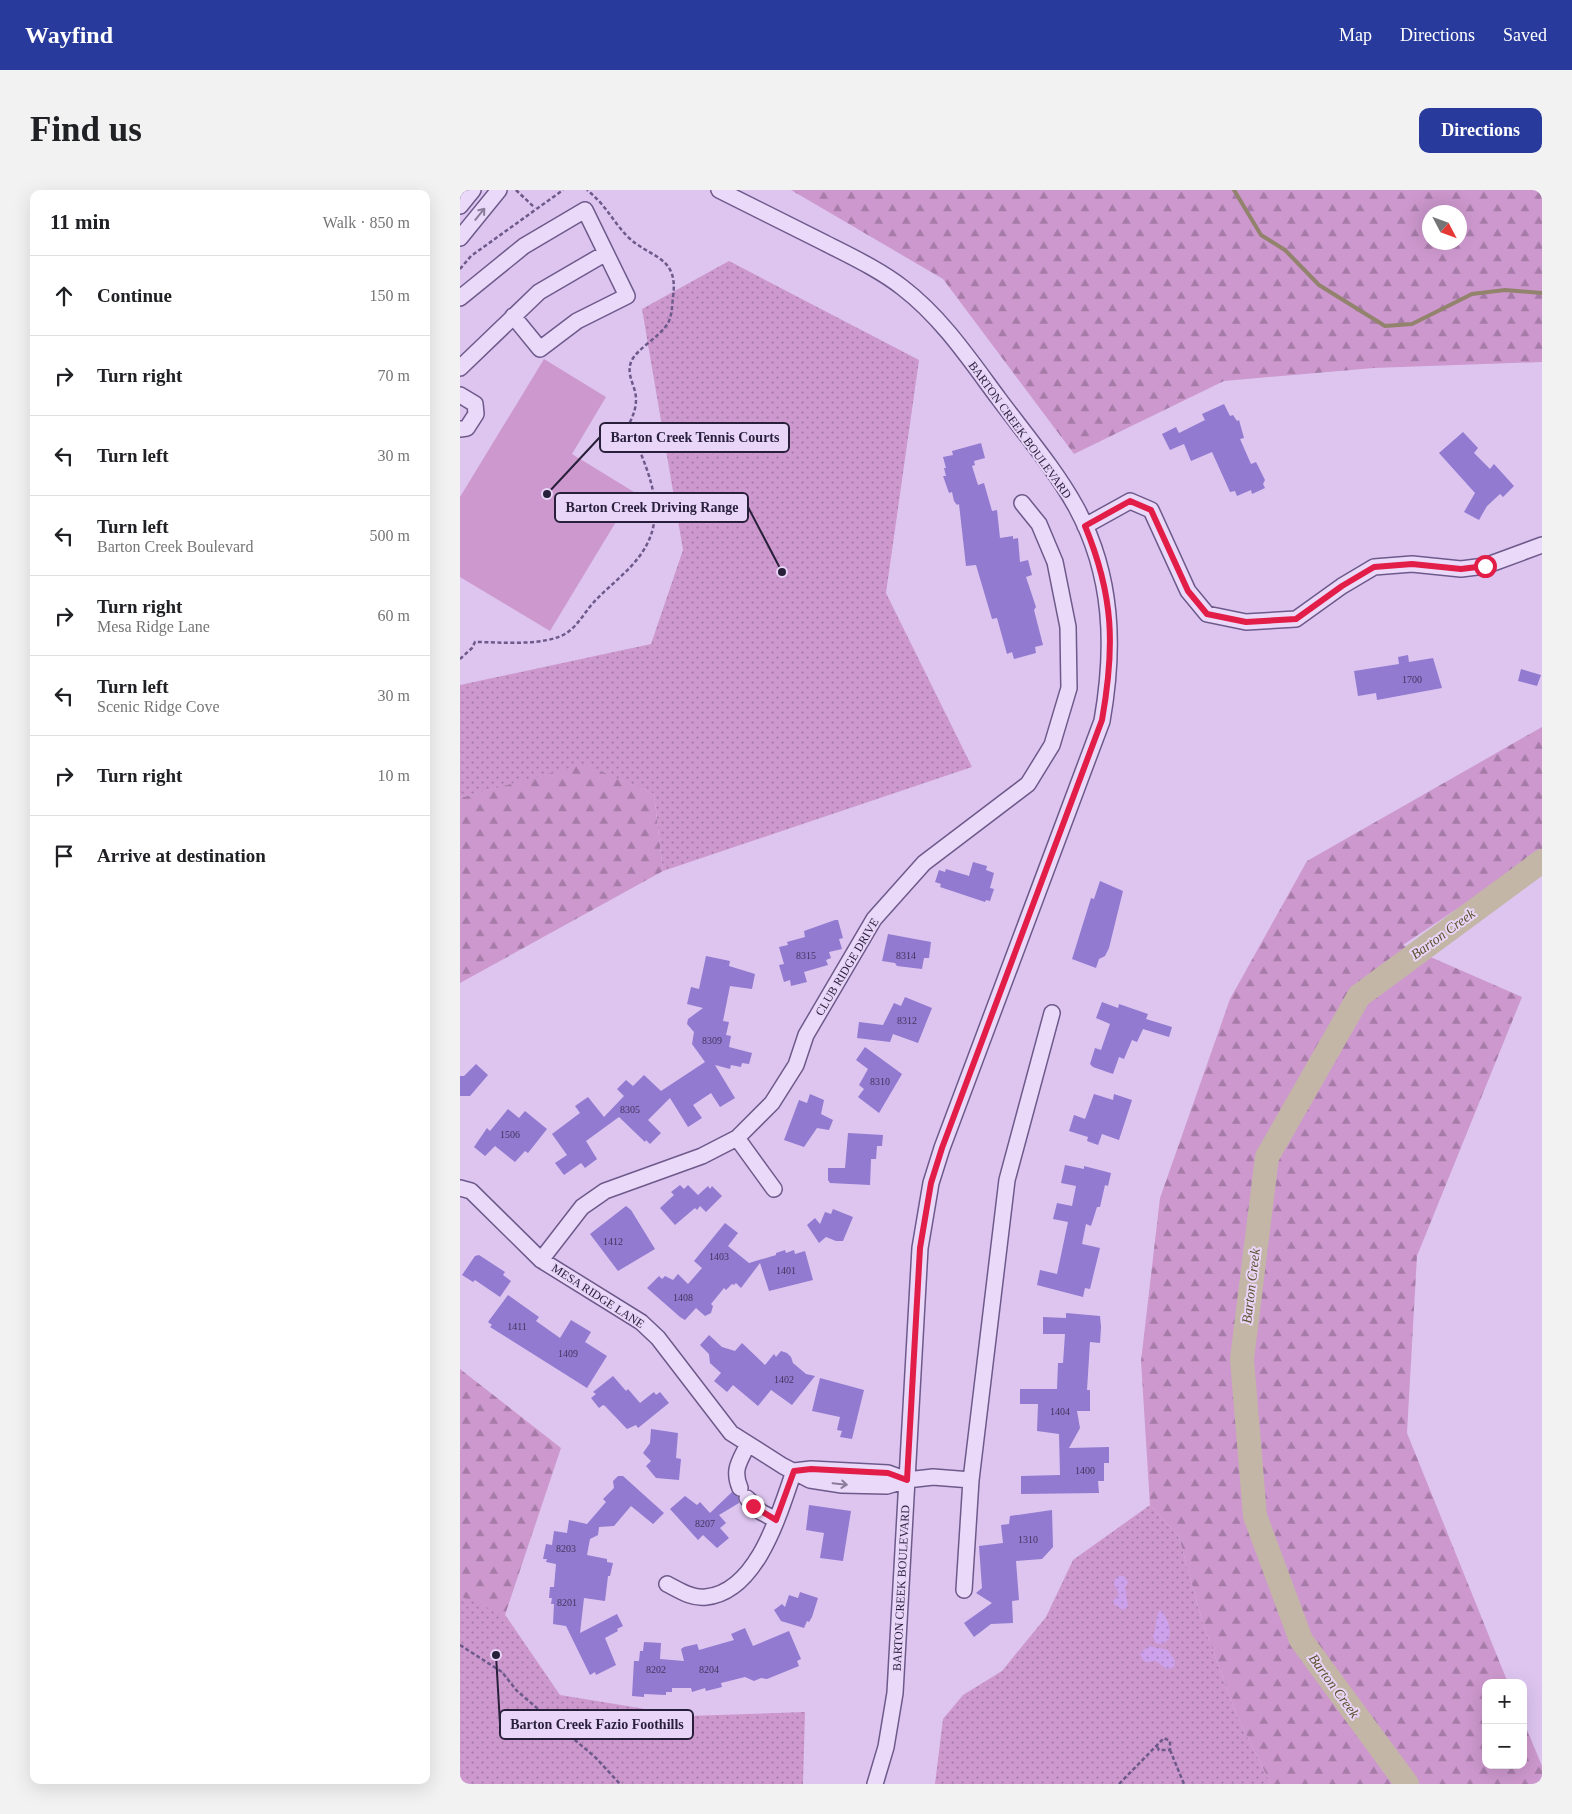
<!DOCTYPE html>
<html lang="en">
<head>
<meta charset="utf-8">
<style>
  body { margin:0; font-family:"Times New Roman",serif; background:#f2f2f2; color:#202124 }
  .controls { position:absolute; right:15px; bottom:15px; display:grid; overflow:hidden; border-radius:10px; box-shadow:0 5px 20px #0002 }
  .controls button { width:45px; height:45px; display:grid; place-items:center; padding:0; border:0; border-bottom:1px solid #e0e0e0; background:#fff; color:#202124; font:25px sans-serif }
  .compass { position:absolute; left:962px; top:15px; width:45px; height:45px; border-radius:50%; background:#fff; box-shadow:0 5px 20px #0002; rotate:131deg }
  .stop { position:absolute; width:15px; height:15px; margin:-11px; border:4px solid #e11d48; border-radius:50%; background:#fff }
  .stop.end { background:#e11d48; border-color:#fff; box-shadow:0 1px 5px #0008 }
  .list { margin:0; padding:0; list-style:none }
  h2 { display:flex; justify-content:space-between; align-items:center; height:65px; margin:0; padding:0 20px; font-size:21px }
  h2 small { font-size:16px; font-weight:400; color:#757577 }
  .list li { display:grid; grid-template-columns:32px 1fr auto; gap:15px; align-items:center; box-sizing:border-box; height:80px; padding:0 20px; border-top:1px solid #e0e0e0 }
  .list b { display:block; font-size:19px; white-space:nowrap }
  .list p { margin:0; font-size:16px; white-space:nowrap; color:#757577 }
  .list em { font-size:16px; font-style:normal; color:#757577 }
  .icon { flex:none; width:28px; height:28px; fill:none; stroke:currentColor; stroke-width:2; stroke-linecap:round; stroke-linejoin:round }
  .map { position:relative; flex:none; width:1082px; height:1594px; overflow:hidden; border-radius:10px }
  header { display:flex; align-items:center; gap:30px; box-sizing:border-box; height:70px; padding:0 25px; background:#283a9c; color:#fff }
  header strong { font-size:24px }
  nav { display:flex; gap:28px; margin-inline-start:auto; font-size:18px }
  .intro { display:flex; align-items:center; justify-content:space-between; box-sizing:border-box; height:120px; padding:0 30px }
  h1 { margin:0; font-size:35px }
  .button { padding:12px 22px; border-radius:10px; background:#283a9c; color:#fff; font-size:18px; font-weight:700 }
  main { display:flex; gap:30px; padding:0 30px }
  aside { flex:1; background:#fff; border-radius:10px; box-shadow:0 5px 20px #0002 }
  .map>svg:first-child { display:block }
  .grass { fill:url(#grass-dots) }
  .forest { fill:url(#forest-firs); fill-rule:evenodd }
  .sand { fill:url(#sand-dots) }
  .garden { fill:#cd98ce }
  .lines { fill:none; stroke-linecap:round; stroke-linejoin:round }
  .stream { stroke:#92836d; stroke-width:4 }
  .river { stroke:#c3b6a7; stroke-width:24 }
  .building { fill:#917acf }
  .minor-casing { stroke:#6d5a8b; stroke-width:18 }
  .path { stroke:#6d5a8b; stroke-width:2.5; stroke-dasharray:4 2.5; stroke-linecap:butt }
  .minor { stroke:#ebd9fa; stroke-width:15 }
  .oneway { stroke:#8a7c9a }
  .route { stroke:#e11d48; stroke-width:6 }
  .labels { text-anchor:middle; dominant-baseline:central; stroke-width:4; stroke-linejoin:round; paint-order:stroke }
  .number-label { font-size:10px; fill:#423660 }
  .street-label { font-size:12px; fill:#281f3b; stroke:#e8d5f7 }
  .water-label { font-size:14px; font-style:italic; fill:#5b522d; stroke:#e8d5f7 }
  .leader { fill:none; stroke:#281f3b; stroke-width:2 }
  .callout-dot { fill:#281f3b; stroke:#e8d5f7; stroke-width:2 }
  .callout { fill:#e8d5f7; stroke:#281f3b; stroke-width:2 }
  .callout-label { font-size:14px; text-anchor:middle; font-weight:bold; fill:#281f3b }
</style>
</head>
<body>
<header>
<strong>Wayfind</strong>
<nav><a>Map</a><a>Directions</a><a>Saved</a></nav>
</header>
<div class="intro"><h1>Find us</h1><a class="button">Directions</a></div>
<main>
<aside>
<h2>11 min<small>Walk · 850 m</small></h2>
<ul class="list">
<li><svg class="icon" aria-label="ahead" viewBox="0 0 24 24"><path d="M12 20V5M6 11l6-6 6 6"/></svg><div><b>Continue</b></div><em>150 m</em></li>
<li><svg class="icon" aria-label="right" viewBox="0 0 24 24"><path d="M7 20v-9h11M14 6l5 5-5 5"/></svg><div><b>Turn right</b></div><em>70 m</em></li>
<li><svg class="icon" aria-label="left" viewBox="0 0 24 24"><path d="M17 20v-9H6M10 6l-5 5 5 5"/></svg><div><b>Turn left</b></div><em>30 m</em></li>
<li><svg class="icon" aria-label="left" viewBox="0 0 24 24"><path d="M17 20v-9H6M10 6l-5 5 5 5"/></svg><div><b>Turn left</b><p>Barton Creek Boulevard</p></div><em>500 m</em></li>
<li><svg class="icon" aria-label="right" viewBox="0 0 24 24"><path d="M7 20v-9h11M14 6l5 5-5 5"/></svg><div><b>Turn right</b><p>Mesa Ridge Lane</p></div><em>60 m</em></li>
<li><svg class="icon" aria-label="left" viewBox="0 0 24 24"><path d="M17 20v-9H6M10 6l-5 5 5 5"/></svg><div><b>Turn left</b><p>Scenic Ridge Cove</p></div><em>30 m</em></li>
<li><svg class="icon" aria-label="right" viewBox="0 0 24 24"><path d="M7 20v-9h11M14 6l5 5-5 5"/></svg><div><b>Turn right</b></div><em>10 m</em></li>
<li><svg class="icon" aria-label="arrive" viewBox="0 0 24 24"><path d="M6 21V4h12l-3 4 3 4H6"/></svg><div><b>Arrive at destination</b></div></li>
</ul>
</aside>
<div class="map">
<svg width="1082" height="1594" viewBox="0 0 1082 1594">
  <defs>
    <pattern id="grass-dots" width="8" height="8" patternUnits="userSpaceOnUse" patternTransform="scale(1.25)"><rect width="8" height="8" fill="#cd98ce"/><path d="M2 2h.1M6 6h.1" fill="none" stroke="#a67ba8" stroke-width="1.8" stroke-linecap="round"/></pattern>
    <pattern id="forest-firs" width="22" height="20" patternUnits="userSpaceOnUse" patternTransform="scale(1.25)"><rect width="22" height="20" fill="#cd98ce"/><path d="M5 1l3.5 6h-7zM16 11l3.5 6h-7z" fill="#a67ba8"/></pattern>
    <pattern id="sand-dots" width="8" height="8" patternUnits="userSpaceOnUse" patternTransform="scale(1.25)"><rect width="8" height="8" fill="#cda1ec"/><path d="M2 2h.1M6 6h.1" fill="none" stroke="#a683c0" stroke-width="1.8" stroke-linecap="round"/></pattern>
  </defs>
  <rect width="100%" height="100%" fill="#ddc5f0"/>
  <path class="grass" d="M269,71L459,170L426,403L512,577L203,681L194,604L124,575L0,608V495L191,454L223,360L182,119Z
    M690,1315L719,1347L743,1434L777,1526L811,1594H475L483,1529L503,1505L542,1481L586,1427L613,1370Z
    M0,1359L100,1505L228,1526L345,1522L343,1594H0Z"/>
  <path class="forest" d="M331,0H1082V172L914,178L764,191L614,264L483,89ZM999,22V52H969V22Z
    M1082,537V662L943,755L1062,807L957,1066L947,1243L1048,1493H1026V1575H1063V1530L1082,1576V1594H811L777,1526L743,1434L719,1347L690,1315L681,1171L700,1008L770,809L847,671Z
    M124,574L194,604L203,681L0,793V608Z
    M0,1179L101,1258L45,1425L0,1406Z"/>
  <path class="sand" d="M659,1386H664L668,1392L665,1397L668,1417L663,1420L654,1414L653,1411L659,1404L654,1394L655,1389Z
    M700,1420C708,1428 711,1438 709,1449L702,1454L696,1453L693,1446C698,1437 694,1427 700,1420Z
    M689,1456L708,1460L715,1471L714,1477L707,1479L696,1471L686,1472L683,1470L680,1463Z"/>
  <path class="garden" d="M84,169L146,207L112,264L174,302L90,441L0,387V307Z"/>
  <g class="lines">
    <path class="stream" d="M774,0L801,45L825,60L859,95L925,136L952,134L1012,104L1045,100L1082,103"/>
    <path class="river" d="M947,1594L841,1450L795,1326L782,1169L807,967L899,806L1082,671"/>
  </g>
  <path class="building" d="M764,214L770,226L773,225L777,231L779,230L784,248L780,249L791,274L796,272L805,290L803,294L805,298L792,304L791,300L777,306L775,301L770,302L752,262L731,271L724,254L710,260L702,244L716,237L719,243L745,230L742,224Z
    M1003,242L1018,258L1014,263L1030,279L1034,274L1054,296L1043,307L1040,304L1027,316L1019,330L1004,322L1015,303L979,263Z
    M521,253L525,268L514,271L515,275L512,276L518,295L524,293L532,321L537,320L540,348L553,346V349L558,348L560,372L568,370L572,385L566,387L576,417L574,420L583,455L575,457L576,463L554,469L552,462L547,464L537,428L532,429L516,375L506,376L499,314L497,315L494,311L492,302L489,303L483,286H486L484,278H486L483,267L493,265L492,261Z
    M948,465L949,472L973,468L982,498L917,510L916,503L898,506L894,481L939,474L938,467Z
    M1061,479L1081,485L1077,496L1058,491Z
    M513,672L527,676L526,680L534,683L530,698L534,699L530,711L526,710L525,712L480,697L481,694L475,692L479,680L485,682L486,679L509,686Z
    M640,691L663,701L649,758L645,766L639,769L636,778L612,769L631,708L634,709Z
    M375,730H378L383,748L379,749L382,759L369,762L371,768L366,770L368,775L344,782L347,792L331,796L330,790L324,792L319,775L324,774L319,757L328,755L327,752L345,747L344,741Z
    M428,744L471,752L469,768H464L462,779L437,776L435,773L422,771Z
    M246,766L270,771L269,776L295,784L292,799L270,796L263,831L269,832L266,845L271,846L269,857L292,863L289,874L282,873L281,877L271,875L270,879L255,875L275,908L260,917L251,903L233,915L242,928L228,937L210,908L188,930L201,943L190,954L186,950L185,952L159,927L126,951L137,969L125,978L121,973L104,985L95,973L107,965L92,944L120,923L115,916L128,907L144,927L164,906L157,899L166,890L173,896L184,885L201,901L245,872L232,854L234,842L227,834L228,829L243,818L227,814L231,797L239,799Z
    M445,807L472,818L458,853L433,844L430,852L397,848L399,832L423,835L434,813L441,816Z
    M642,812L658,818L659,814L688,824L686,829L712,837L709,847L683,839L677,852L672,850L664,869L659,867L653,884L633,877L630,874L635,858L641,860L650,834L636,828Z
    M405,857L442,884L419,923L398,907L404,899L399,895L408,879L396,870Z
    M16,874L28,885L10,906H0V886H4Z
    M350,904L364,910L361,924L373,930L369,940L357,938L344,957L324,950L339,910L347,913Z
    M634,904L653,910L654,904L672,910L659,950L642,944L638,955L627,951L628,947L609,941L614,925L625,929Z
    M48,919L59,928L65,921L87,939L68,963L65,961L55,972L35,956L25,966L14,957L27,938L30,941Z
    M388,943L423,945L422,956H417L416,969H411L410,995L370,993L368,990V978H385Z
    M605,975L624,979V976L651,983L648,996L645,995L640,1017H637L631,1036L626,1034L622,1054L640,1058L630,1099L625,1098L623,1107L577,1095L580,1080L597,1084L608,1032L593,1029L597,1013L612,1016L616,996L601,993Z
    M220,995L224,999L228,995L238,1005L248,996L250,999L252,996L262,1006L246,1022L240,1016L237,1020L235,1018L215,1035L200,1018L214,1005L211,1002Z
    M166,1016L171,1020L195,1059L158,1081L130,1044Z
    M373,1019L393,1027L383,1051H376L366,1047L359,1053L347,1035L355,1028L360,1034L365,1022L371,1024Z
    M265,1033L278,1043L268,1056L289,1073L316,1065V1063L325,1060L326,1063L334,1060L335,1064L345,1061L353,1090L309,1101L300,1073L281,1098L276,1093L274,1095L272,1094L266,1100L264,1098L251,1114L253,1116L251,1123L245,1126L236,1118L225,1130L220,1127L187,1098L199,1086L202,1089L205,1086L213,1090L218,1084L228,1094L242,1078L234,1071Z
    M19,1065L45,1082L43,1085L51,1091L40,1107L15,1090L13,1092L2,1085L15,1066Z
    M48,1105L79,1127L76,1131L100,1148L111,1130L131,1142L125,1152L147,1166L127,1198L30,1137L32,1135L28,1132Z
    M606,1123L640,1126L641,1137L640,1153L630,1152L627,1200H630V1221H617L620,1238L609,1258L649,1257V1273H644V1291H638L639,1303L561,1304V1286L600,1285L599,1244L577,1241L578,1214H560V1199H597L598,1173H603L605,1144H583V1127L606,1128Z
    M249,1145L262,1157L275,1161L282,1153L305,1175L314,1164L316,1167L321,1161L327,1163L331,1167L333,1173L346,1184L355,1186L332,1215L311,1200L298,1216L273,1195L267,1202L254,1191L261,1183L250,1173L249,1164L240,1155Z
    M153,1186L166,1201L168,1199L180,1213L194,1202L196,1205L200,1202L209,1213L178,1238L176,1235L167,1239L145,1216L143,1215L139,1218L131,1208L136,1204L133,1202Z
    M360,1188L404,1200L392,1249L380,1247L382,1241L377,1240L380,1227L352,1221Z
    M191,1239L218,1243L216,1268L221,1269L219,1290L196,1288L186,1276L191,1271L183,1263L190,1253Z
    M158,1286H163L204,1323L193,1334L171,1316L154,1336L139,1337L138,1345L130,1349L127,1365L147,1369V1372L153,1373L150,1386H148L145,1411L124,1408L120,1443L157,1424L163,1436L157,1439L158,1441L145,1448L156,1475L136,1485L135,1482L130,1485L106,1436L93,1434L94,1414H91L92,1408H89L90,1397H94L96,1374L86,1372L87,1369H83L86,1354L92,1355L94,1341L107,1343L109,1330L127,1334L146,1312L143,1309L154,1298L153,1291Z
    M272,1302L278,1307L279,1313L259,1325L266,1333L260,1338L269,1348L257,1358L243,1345L238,1350L210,1319L225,1306L237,1315L240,1312L250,1323Z
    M349,1315L391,1321L383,1371L360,1368L364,1343L346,1340Z
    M592,1320L593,1357L582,1369L556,1371L559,1410L552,1411L553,1433L531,1434L514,1447L504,1433L532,1413L516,1403L522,1398L519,1356L543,1353L541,1335L549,1334L550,1326Z
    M340,1402L358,1408L352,1427L349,1432L347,1431L344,1438L321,1431L314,1420L322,1414L325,1417L329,1405L338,1408Z
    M285,1438L293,1456L329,1441L341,1469L337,1471L339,1476L307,1489L301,1488L294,1491L285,1487L261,1493L262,1497L246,1501L245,1498L232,1502L231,1498H212V1502H206V1505L184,1504V1507L172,1506L174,1471H179L180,1461H183L184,1452L201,1453L200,1469L224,1471L221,1459L224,1457L237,1454L239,1460L274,1450L271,1444Z"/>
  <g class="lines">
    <defs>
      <path id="minor" d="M259,0C293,17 327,34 361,51C388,65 419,79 443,98C482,128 510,170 539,209C565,244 595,279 616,317C653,385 655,457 642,531L482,958L471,993L460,1058L435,1503L426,1557L415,1594
        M0,16L13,0
        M0,48L39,0
        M0,108L64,56L125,20L167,106L117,131L80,159L53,126
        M0,178L79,102L146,63
        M0,205L15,214L16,224L7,238L0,239
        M625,336L670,311L691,320L728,401L747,424L786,432L836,429L882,396L914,377L952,374L1001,379L1025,376L1082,355
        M277,948L314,999
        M0,998L11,1001L81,1070L181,1132L198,1148L271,1243L323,1276L350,1290L382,1295L427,1296L447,1290L473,1287L511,1290
        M81,1070L122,1017L145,1001L242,966L277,948L312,913L336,875L346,845L414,729L464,673L568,594L592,555L609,498L608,437L595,372L579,334L562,313
        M334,1281L351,1279L428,1283L447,1290
        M280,1298C272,1279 280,1271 288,1254
        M287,1308L301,1322L316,1330
        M207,1394C219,1400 232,1409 246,1407C298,1402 320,1321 334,1281
        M504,1400L511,1290L547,990L592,823"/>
    </defs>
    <use href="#minor" class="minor-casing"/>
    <path class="path" d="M56,0L75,18
      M0,79L11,66L103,0
      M0,469L12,458L15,452C40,452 87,457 108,442C118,435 125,422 133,413C156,388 188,370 194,333C200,300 180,264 169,234C173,226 176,219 176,209C176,196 166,186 171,172C176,159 200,147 208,133C212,126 212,116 213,107C219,65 190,69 167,46C151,29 146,15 127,0
      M0,1455L42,1482L57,1501L135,1567L160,1594
      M710,1560L724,1594
      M659,1594L704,1548L710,1551V1560H699L696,1555"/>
    <use href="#minor" class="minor"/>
  </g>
  <defs><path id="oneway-shaft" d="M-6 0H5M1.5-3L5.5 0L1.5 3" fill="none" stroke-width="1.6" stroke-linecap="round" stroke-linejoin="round" transform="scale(1.25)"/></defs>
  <g class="oneway">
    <use href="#oneway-shaft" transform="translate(20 24) rotate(-51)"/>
    <use href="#oneway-shaft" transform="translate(380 1294) rotate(6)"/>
  </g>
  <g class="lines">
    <path class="route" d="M293,1316L316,1330L334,1281L351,1279L428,1283L447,1290L460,1058L471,993L482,958L642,530C655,457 654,406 625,336L670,311L691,320L728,401L747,424L786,432L836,429L882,396L914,377L952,374L1001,379L1025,376"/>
  </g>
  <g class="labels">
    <g class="number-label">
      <text x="952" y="489">1700</text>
      <text x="346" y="765">8315</text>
      <text x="446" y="765">8314</text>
      <text x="447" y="830">8312</text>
      <text x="252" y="850">8309</text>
      <text x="420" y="891">8310</text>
      <text x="170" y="919">8305</text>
      <text x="50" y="944">1506</text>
      <text x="153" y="1051">1412</text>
      <text x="259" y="1066">1403</text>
      <text x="326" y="1080">1401</text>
      <text x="223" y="1107">1408</text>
      <text x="57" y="1136">1411</text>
      <text x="108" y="1163">1409</text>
      <text x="324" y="1189">1402</text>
      <text x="600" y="1221">1404</text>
      <text x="625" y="1280">1400</text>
      <text x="245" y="1333">8207</text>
      <text x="568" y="1349">1310</text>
      <text x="106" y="1358">8203</text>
      <text x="107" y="1412">8201</text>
      <text x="196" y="1479">8202</text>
      <text x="249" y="1479">8204</text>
    </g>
    <g class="street-label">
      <text transform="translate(560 240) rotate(54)">BARTON CREEK BOULEVARD</text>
      <text transform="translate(387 777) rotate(-59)">CLUB RIDGE DRIVE</text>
      <text transform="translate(138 1106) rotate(33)">MESA RIDGE LANE</text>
      <text transform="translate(441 1398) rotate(-87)">BARTON CREEK BOULEVARD</text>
    </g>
    <g class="water-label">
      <text transform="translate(983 744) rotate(-36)">Barton Creek</text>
      <text transform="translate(791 1096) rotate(-83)">Barton Creek</text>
      <text transform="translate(874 1496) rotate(54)">Barton Creek</text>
    </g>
  </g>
  <path class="leader" d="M87 304L140 247M322 382L288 317M36 1465L40 1534"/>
  <g class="callout-dot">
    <circle cx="87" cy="304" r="5"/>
    <circle cx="322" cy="382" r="5"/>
    <circle cx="36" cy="1465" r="5"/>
  </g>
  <g class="callout">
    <rect x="140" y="233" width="189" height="29" rx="5"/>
    <rect x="95" y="303" width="193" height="29" rx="5"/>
    <rect x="40" y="1520" width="193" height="29" rx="5"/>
  </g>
  <g class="callout-label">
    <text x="235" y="252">Barton Creek Tennis Courts</text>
    <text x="192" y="322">Barton Creek Driving Range</text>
    <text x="137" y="1539">Barton Creek Fazio Foothills</text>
  </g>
</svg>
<div class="controls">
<button>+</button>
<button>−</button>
</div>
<svg class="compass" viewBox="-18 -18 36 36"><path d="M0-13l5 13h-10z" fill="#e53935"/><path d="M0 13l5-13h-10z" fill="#757577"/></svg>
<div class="stop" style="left:1025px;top:376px"></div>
<div class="stop end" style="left:293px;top:1316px"></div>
</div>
</main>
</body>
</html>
